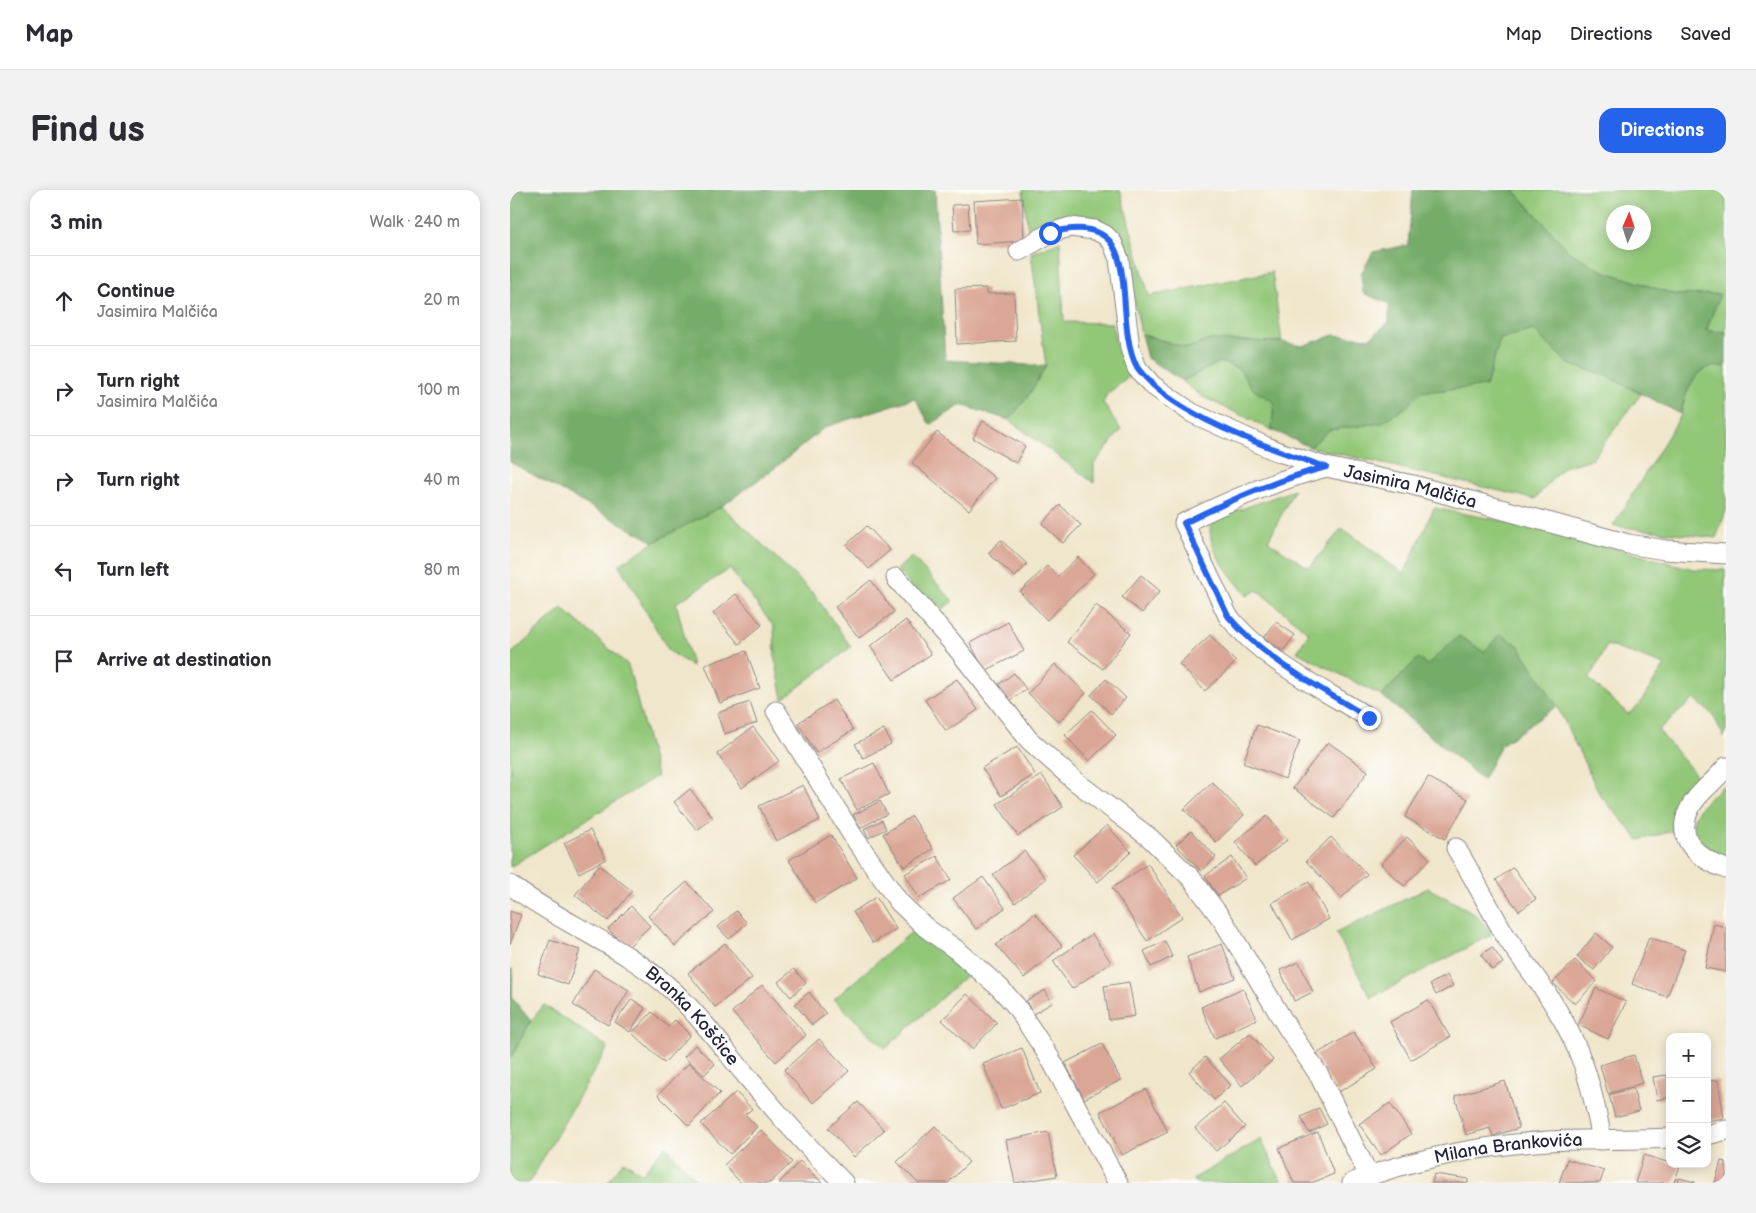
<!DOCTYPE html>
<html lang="en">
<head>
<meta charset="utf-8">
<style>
  body { margin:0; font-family:"Balsamiq Sans",sans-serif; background:#f2f2f3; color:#2b2b33 }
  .controls { position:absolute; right:15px; bottom:15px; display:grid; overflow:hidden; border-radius:10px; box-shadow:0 2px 12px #0003 }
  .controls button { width:45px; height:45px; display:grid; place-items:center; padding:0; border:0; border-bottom:1px solid #e1e1e2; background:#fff; color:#2b2b33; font:25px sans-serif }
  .compass { position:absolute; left:1096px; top:15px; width:45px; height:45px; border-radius:50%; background:#fff; box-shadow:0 2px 12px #0003; rotate:3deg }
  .stop { position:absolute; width:15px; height:15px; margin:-11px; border:4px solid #2563eb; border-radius:50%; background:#fff }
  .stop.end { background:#2563eb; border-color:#fff; box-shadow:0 1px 5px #0008 }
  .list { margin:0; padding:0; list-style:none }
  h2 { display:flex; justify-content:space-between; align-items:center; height:65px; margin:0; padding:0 20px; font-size:21px }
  h2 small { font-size:16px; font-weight:400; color:#7c7c81 }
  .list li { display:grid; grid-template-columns:32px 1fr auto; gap:15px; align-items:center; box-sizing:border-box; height:90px; padding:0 20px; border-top:1px solid #e1e1e2 }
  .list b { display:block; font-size:19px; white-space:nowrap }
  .list p { margin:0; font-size:16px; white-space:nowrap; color:#7c7c81 }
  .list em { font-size:16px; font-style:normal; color:#7c7c81 }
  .icon { flex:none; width:28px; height:28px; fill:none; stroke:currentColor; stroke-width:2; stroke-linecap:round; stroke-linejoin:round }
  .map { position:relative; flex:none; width:1216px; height:993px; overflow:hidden; border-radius:15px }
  header { display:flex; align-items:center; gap:30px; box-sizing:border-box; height:70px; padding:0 25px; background:#fff; border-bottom:1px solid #e1e1e2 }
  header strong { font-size:24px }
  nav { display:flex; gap:28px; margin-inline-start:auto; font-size:18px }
  .intro { display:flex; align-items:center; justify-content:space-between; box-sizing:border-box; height:120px; padding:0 30px }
  h1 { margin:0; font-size:35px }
  .button { padding:12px 22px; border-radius:15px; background:#2563eb; color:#fff; font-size:18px; font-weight:700 }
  main { display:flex; gap:30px; padding:0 30px }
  aside { flex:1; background:#fff; border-radius:15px; box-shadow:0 2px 12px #0003 }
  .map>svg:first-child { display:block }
  .green { fill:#92c778; stroke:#5a745a; fill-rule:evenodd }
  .forest { fill:#75ac68; stroke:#4c6752 }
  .building { fill:#daa695 }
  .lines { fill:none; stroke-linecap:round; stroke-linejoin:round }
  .minor-casing { stroke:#898483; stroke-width:21 }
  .minor { stroke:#fff; stroke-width:19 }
  .route { stroke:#2563eb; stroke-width:6 }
  .labels { text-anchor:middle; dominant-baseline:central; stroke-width:4.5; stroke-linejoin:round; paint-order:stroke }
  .street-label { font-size:18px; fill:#22223b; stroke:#fdfcf7 }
</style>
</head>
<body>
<header>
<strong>Map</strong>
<nav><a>Map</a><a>Directions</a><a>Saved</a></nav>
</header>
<div class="intro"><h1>Find us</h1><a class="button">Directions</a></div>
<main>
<aside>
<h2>3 min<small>Walk · 240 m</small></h2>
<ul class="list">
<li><svg class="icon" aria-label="ahead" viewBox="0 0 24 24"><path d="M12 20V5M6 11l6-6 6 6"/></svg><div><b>Continue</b><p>Jasimira Malčića</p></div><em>20 m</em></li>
<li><svg class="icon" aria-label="right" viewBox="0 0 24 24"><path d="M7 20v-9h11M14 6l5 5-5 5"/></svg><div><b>Turn right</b><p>Jasimira Malčića</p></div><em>100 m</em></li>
<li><svg class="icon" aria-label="right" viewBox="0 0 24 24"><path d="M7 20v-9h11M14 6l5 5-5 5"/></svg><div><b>Turn right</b></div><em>40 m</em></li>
<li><svg class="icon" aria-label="left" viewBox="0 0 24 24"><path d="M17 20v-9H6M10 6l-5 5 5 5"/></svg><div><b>Turn left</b></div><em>80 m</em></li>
<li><svg class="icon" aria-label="arrive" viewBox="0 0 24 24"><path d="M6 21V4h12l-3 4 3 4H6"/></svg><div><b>Arrive at destination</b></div></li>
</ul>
</aside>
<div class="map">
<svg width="1216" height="993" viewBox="0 0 1216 993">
  <rect width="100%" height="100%" fill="#fdfcf7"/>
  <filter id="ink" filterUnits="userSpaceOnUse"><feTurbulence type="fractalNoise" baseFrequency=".02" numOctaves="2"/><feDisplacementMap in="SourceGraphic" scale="10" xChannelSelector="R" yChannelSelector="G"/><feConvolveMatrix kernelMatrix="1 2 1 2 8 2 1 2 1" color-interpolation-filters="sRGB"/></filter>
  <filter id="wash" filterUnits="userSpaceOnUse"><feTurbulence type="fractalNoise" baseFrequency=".0096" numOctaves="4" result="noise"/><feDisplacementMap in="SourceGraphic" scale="20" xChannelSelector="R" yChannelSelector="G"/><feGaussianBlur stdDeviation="1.12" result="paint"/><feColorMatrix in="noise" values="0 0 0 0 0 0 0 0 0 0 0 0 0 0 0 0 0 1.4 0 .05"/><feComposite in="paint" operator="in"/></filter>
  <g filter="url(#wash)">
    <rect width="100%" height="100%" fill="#f0e6cb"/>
    <path class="green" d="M513,0H610L639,106L762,82L772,152L700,150L677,158L631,144L615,60L606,41L572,26L550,27L518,42Z
      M1004,0H1216V142L1196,141L1209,104L1166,105L1093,81L1059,62ZM1104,22H1134V52H1104Z
      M550,51L554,132L602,133L606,154L619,187L597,204L593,213L611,240L584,274V293L499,230L518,206L536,176L521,63Z
      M1023,140L1059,174L1097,186L1131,204L1082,269L1053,277L1025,309L800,257L819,240L871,233L895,218L911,202L976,196L990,149Z
      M710,172L729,179L744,200L765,212L762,240L693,207L672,191Z
      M1216,176V321L1206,348L1103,336L1171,225C1173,209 1182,182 1200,177C1205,176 1211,177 1216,176Z
      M784,300L758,351L799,378L832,338L894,384L924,318L1019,336L1183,379L1215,380L1216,540L1214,547L1203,525L1184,509L1148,540L1187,586L1170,612L1163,641L1129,650L1090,605L1047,516L1008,455L974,462L949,446L917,476L908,468L872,506L787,462L799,443L747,400L737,406C720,383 695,360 701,330ZM1097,455L1155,475L1128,516L1118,524L1079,489Z
      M212,316L304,404L341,457L273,509L265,468L264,437L220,379L166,413L182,476L159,461L109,375L144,352Z
      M402,366L443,411L425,425L387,380Z
      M52,418L118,475L147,586L0,677V465Z
      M1213,596L1216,599V669C1196,664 1173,643 1188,621C1194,611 1205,603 1213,596Z
      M918,698L964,723L983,744L861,808L826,743Z
      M406,738L459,783L375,859L324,809Z
      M34,815L98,857L19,993H0V869L21,831Z
      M751,949L772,993H686L683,989Z
      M155,956L189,993H97L114,971L132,984Z"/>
    <path class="forest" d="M0,0H425L435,170L536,176L518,206L499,230L451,215L420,235L405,208L315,237L265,278L212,316L144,352L0,272Z
      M903,0H1004L1059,62L1093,81L1166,105L1210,104L1196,141L1216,142V176C1211,177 1205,176 1200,177C1182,182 1173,209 1171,224L1097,186L1059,174L1023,140L990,149L976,196L911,202L895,218L871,233L819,240L800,257L762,240L764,212L744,200L729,179L710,172L672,191L637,168L631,144L677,158L700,150L772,152L792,156L824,145L860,148L879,132V114L853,103L851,84L863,62L898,55Z
      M990,444L1008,455L1047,516L991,555L973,590L872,506L908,468L917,475L949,446L974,462Z
      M0,778L3,780L2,808L21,831L0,869Z"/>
    <g id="blocks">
      <path class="building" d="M512,8L514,51L466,54L464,11Z
        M458,14L460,40L444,41L442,15Z
        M477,98V104L504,103L506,151L447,154L445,99Z
        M473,231L515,256L506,273L463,248Z
        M427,242L485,288L459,320L402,273Z
        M550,315L571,335L553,353L532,334Z
        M357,336L380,360L359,379L336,355Z
        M491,350L517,374L505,387L478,363Z
        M568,367L584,384L537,430L510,402L537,376L548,386Z
        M631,385L650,401L632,423L612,407Z
        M361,390L384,422L349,448L325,417Z
        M226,404L252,435L229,454L203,423Z
        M586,415L621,443L593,479L557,452Z
        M396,430L421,464L384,490L360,456Z
        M498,432L514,461L475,481L460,453Z
        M766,432L785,445L773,461L754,448Z
        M700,445L726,472L695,501L669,474Z
        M236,461L250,498L210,513L195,475Z
        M545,474L576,503L549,532L518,503Z
        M504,483L516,499L496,514L484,498Z
        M447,489L468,520L436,541L415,510Z
        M596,489L616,508L601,524L581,505Z
        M324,510L343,540L306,563L288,533Z
        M240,512L247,533L214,544L207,523Z
        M582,520L606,545L579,571L555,545Z
        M747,535L790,551L775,589L733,573Z
        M243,537L269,571L232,598L207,564Z
        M374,539L381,554L353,568L345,554Z
        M818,552L858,581L824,628L783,598Z
        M507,557L525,584L491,606L472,578Z
        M364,573L379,604L347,620L331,589Z
        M532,585L553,617L508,646L487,614Z
        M918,587L958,609L935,649L895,627Z
        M702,592L734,625L706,652L674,619Z
        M293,595L310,630L266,651L249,616Z
        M180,599L203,628L187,640L164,612Z
        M370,611L377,624L350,638L343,625Z
        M402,626L423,659L394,677L373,644Z
        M757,626L777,650L745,676L725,652Z
        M372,630L376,639L358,648L354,639Z
        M597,635L621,662L588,692L563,665Z
        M80,640L96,669L69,683L54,653Z
        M681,641L706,667L691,681L666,655Z
        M321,645L347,688L305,713L279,670Z
        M821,647L857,684L831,708L796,671Z
        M897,647L920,669L894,696L871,674Z
        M514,661L536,689L505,713L483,685Z
        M427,666L441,690L409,708L395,684Z
        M722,667L736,688L708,706L695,686Z
        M638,674L672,727L637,751L602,698Z
        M89,675L122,701L98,731L65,705Z
        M1003,677L1026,709L1009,721L986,690Z
        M473,687L495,718L466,739L443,708Z
        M177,692L204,722L165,756L138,726Z
        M799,692L819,729L782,750L762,713Z
        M366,707L386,739L363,753L343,722Z
        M121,716L140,736L117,758L98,739Z
        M0,721L11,725L0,754Z
        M226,721L237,733L219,749L208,737Z
        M525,723L552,756L514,788L486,755Z
        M1204,734L1216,737V782L1195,778Z
        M1086,743L1102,757L1084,780L1067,767Z
        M582,744L601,772L562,799L543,771Z
        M1139,747L1175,760L1157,807L1122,794Z
        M40,750L70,760L58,795L28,784Z
        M655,751L662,767L641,777L634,761Z
        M215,753L242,788L205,817L178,783Z
        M712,754L725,788L689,802L677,767Z
        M982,757L993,773L982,780L971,765Z
        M1065,770L1087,791L1065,814L1043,793Z
        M789,772L803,802L784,811L770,780Z
        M84,779L119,800L98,835L63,815Z
        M284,779L296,793L281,807L268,792Z
        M937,785L943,796L926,805L920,794Z
        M619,792L625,826L599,830L594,796Z
        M252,795L296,845L266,872L222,822Z
        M733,798L747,829L705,848L691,817Z
        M1086,798L1116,812L1098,849L1068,835Z
        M535,800L542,813L523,824L516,811Z
        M299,802L316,824L302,835L285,814Z
        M457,804L487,833L462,859L432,830Z
        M122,809L135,818L120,842L105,832Z
        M918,810L940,847L901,870L880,832Z
        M142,822L158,837L165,830L180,845L154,873L122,843Z
        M844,842L867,879L827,903L805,865Z
        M740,843L763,870L732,896L709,869Z
        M309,849L339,881L303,913L274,880Z
        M592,854L611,890L574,909L555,873Z
        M185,855L205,874L194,885L174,867Z
        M512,858L530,903L491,919L473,874Z
        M1124,865L1132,893L1098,904L1090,875Z
        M695,867L721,895L704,910L679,882Z
        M179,873L210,903L179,936L148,905Z
        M1157,885L1160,907L1147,910L1143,887Z
        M1208,890L1214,928L1197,931V891Z
        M995,891L1009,938L983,946L980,938L956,945L945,906Z
        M1123,898L1129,921L1105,927L1099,905Z
        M636,899L658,942L612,965L590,922Z
        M226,902L242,919L235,924L247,937L220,964L191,934Z
        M348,912L374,940L344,967L318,938Z
        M714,913L735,937L706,961L685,938Z
        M880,913L901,944L871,965L849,934Z
        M809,918L817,934L799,943L791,927Z
        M425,936L459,972L438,993H408L387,972Z
        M251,940L282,972L260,993H231L214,975Z
        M538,942L547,986L505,993L496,950Z
        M808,942L824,984L801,993H784L769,958Z
        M1134,965L1170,976L1164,993H1125Z
        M1057,969L1094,981L1090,993H1049Z
        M290,971L312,993H269Z
        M1211,971L1216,972V993H1205Z
        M924,984L958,989V993H922Z
        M1169,988L1185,992V993H1168Z"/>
    </g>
  </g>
  <g filter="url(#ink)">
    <use href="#blocks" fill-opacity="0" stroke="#898483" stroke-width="1"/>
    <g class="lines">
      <defs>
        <g id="minor">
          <path id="s1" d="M509,61L540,43L560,37L585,40L595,45L602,52L609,69L620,158L627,178L642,195L682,223L766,261L816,277L903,295L1118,354L1155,360L1216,364"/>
          <path d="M816,277C766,290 720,310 674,333L718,426C754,471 811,498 859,528"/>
          <path d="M386,388L446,457L519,550L565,591L640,648L682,689L714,732L777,837L809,885L859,986"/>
          <path d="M266,521L343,646L389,712L415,737L448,761L490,798L506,816L540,868L608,993"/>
          <path d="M1216,577C1205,592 1185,604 1178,622C1165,652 1192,670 1216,679"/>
          <path d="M946,658C963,686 978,716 995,745C1008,765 1024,784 1037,804C1071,855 1081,891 1092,950"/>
          <path id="s2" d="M0,695C52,734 114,756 162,800C189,825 211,855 234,883C266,922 299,959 334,993"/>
          <path d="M1197,945L1216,940"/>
          <path id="s3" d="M842,993C897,969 978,955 1038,951C1079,949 1119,950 1160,948"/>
        </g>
      </defs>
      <use href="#minor" class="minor-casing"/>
      <use href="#minor" class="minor"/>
    </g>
  </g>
  <g class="lines" filter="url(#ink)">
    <path class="route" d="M540,43C642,16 599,123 627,177C630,182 637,189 642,194C681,231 764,260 816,277C766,290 720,310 674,333L718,426C755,470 811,498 859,528"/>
  </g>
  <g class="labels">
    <g class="street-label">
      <text stroke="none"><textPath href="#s1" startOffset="535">Jasimira Malčića</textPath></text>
      <text stroke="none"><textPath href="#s2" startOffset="226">Branka Koščice</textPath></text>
      <text stroke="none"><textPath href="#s3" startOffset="161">Milana Brankovića</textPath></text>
    </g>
  </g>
</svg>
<div class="controls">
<button>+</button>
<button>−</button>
<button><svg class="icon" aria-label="layers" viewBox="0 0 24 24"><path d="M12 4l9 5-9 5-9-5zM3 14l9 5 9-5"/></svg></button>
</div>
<svg class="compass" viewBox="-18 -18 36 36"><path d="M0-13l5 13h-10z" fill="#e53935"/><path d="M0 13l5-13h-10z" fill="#7c7c81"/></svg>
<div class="stop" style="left:540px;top:43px"></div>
<div class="stop end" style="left:859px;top:528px"></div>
</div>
</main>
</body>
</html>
